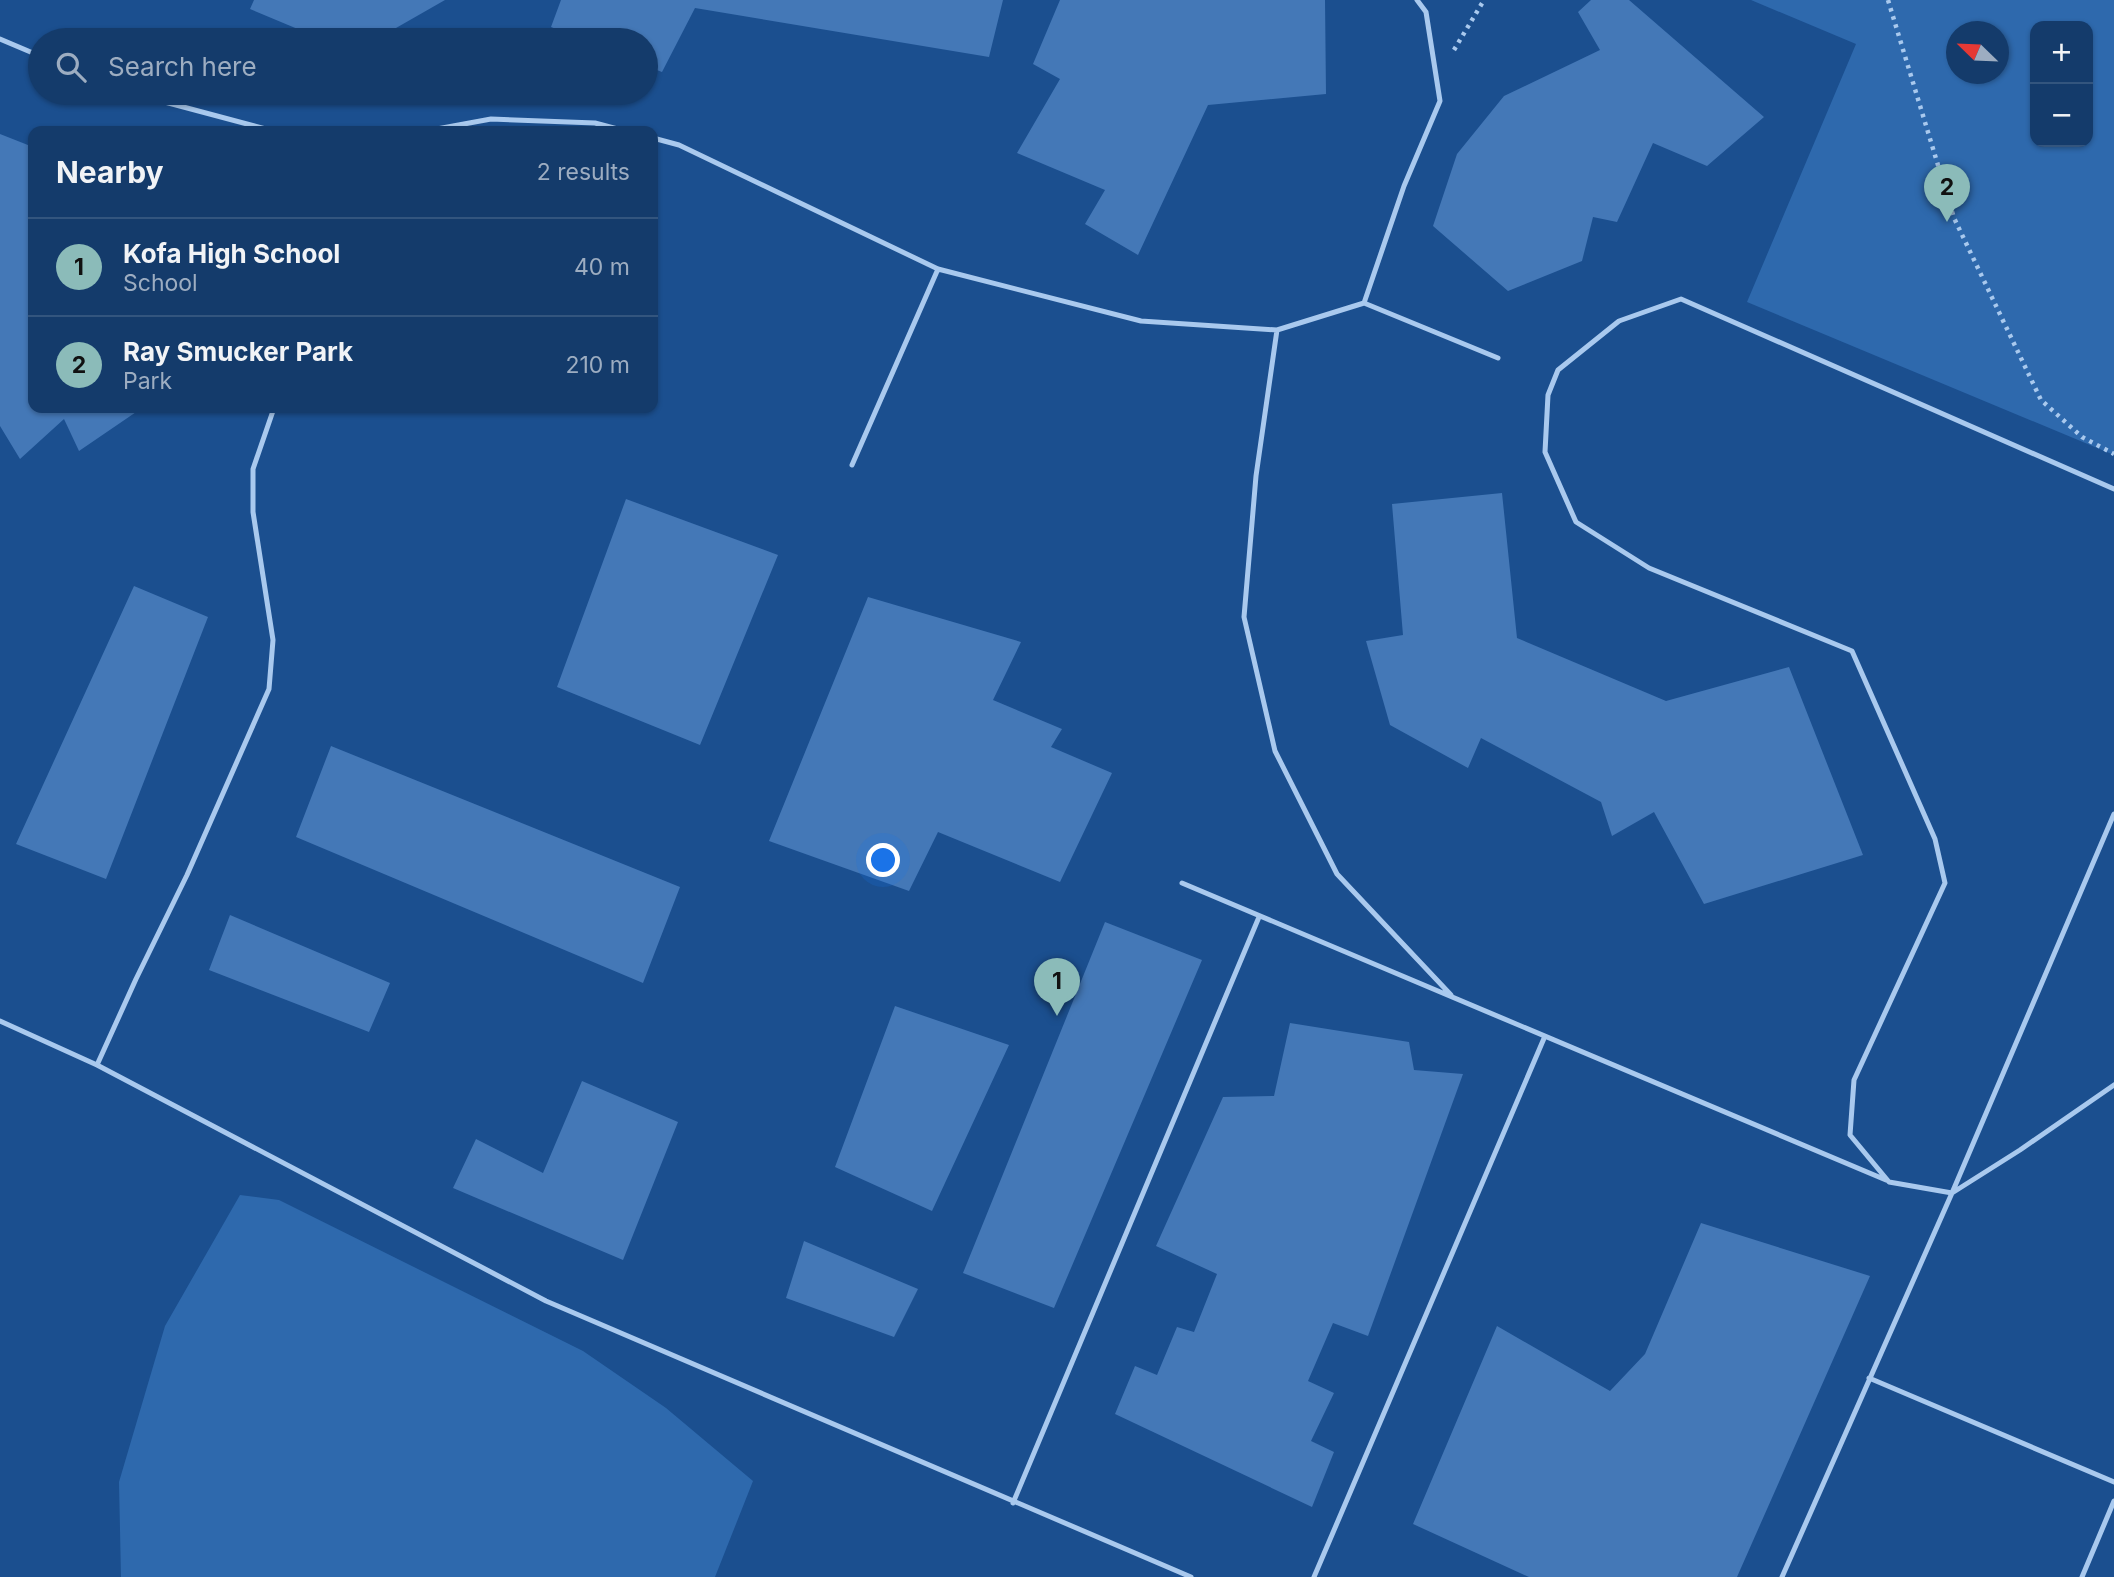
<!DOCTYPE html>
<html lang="en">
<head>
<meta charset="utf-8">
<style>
  body { margin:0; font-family:Inter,sans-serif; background:#1d4271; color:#f1f3f6 }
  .controls { position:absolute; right:21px; top:21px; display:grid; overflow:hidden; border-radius:14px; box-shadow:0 2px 5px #0004 }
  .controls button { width:63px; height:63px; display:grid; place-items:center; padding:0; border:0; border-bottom:2px solid #33557e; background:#143b6b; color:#f1f3f6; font:35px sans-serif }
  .compass { position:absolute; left:1946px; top:21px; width:63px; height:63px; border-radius:50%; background:#143b6b; box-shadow:0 2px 5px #0004; rotate:293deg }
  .you { position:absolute; left:884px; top:861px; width:24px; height:24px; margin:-18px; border:5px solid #fff; border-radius:50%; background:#1a73e8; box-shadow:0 0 0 10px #1a73e833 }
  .badge { display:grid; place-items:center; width:46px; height:46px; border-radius:50%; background:#8bbbb9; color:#111; font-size:23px; font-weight:700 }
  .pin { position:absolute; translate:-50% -58px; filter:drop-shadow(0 2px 4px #0008) }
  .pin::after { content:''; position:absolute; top:37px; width:24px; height:21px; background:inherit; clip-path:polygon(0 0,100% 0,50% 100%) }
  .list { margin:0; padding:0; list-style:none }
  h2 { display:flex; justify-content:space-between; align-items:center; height:91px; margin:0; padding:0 28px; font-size:30px }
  h2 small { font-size:23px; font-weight:400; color:#9dadc1 }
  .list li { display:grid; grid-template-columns:46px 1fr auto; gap:21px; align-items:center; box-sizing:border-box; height:98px; padding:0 28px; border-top:2px solid #33557e }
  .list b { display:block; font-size:26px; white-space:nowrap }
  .list p { margin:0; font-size:23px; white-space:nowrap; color:#9dadc1 }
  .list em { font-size:23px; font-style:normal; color:#9dadc1 }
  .icon { flex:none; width:38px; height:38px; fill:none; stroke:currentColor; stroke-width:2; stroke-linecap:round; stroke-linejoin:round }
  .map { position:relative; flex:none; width:2114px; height:1577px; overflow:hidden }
  .search { position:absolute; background:#143b6b; box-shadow:0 2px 5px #0004; left:28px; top:28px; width:630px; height:77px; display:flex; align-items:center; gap:18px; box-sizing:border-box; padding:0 24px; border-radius:38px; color:#9dadc1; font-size:26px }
  .panel { position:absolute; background:#143b6b; box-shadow:0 2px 5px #0004; left:28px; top:126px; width:630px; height:287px; border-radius:14px }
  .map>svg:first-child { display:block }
  .green { fill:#2e69ad; fill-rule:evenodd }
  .building { fill:#4478b7 }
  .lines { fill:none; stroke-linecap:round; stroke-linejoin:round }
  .path { stroke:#a9c9ee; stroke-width:4.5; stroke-dasharray:3.5 5; stroke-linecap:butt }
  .service { stroke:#a9c9ee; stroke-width:5 }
</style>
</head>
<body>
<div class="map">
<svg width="2114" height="1577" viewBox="0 0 2114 1577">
  <rect width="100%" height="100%" fill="#1b4f8f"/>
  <path class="green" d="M1751,0H2114V455L1747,302L1856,44ZM2035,26H2088V142H2035ZM1956,32H1998V74H1956Z
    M240,1195L279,1200L583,1351L666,1408L753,1481L715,1577H121L119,1482L165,1326Z"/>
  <path class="building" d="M254,0H445L375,40H324L250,9Z
    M561,0H1003L989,57L695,8L662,72L646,66V40H583L551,27Z
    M1060,0H1325L1326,94L1208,105L1138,255L1085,224L1105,190L1017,153L1060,79L1033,64Z
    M1591,0H1629L1764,117L1707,166L1653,143L1617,222L1593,217L1582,261L1508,291L1433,226L1457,154L1504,96L1600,50L1578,12Z
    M0,134L33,147V408H142L79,451L64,419L20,459L0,426Z
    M1502,493L1517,638L1666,701L1789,667L1863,855L1704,904L1654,812L1612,836L1601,802L1481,738L1468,768L1390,725L1366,641L1403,635L1392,504Z
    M626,499L778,555L700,745L557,687Z
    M134,586L208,617L106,879L16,844Z
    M868,597L1021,642L993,700L1062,729L1051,747L1112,773L1060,882L938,832L909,891L769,841Z
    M331,746L680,887L643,983L296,837Z
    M230,915L390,983L369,1032L209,970Z
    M1105,922L1202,960L1054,1308L963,1273Z
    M895,1006L1009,1045L932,1211L835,1167Z
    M1290,1023L1409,1042L1414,1070L1463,1074L1368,1336L1333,1323L1308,1381L1334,1393L1311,1441L1334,1452L1312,1507L1115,1414L1135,1366L1157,1375L1177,1327L1194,1332L1217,1274L1156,1246L1223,1097L1274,1096Z
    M582,1081L678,1122L623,1260L453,1188L476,1139L543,1173Z
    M1701,1223L1870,1276L1737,1577H1529L1413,1524L1497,1326L1610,1391L1645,1354Z
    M804,1241L918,1289L894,1337L786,1298Z"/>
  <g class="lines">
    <path class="path" d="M1888,0L1954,218L2041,400L2082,437L2114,454
      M1454,50L1484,0"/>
    <path class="service" d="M0,39L40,56
      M131,93L273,131
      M426,131L491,119L595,123L625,131
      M653,138L679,145L938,269L1141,321L1277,330L1364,303L1404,186L1440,101L1426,12L1417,0
      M1364,303L1498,358
      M1277,330L1256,476L1244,617L1275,751L1337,874L1451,995
      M852,465L938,269
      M2114,489L1681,299L1619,321L1558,370L1548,395L1545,452L1576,522L1649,568L1852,651L1935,839L1945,883L1854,1080L1850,1135L1889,1182L1952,1193L2020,1150L2114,1085
      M1182,883L1886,1180
      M0,1021L97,1065L546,1301L1191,1577
      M97,1065L136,979L187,875L269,689L273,640L253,512V469L274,408
      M1869,1378L2114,1482
      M1013,1503L1259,917
      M1314,1577L1545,1036
      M1782,1577L1952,1193L2114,814
      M2082,1577L2114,1501"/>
  </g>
</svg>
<div class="controls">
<button>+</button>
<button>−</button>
</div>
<svg class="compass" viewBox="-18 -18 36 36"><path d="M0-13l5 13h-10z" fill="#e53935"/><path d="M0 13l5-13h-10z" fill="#9dadc1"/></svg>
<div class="you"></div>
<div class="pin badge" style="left:1057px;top:1016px">1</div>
<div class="pin badge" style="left:1947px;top:222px">2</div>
<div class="search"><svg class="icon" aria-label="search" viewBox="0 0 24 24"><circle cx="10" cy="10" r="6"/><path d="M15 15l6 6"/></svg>Search here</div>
<section class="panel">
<h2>Nearby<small>2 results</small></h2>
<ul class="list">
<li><span class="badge">1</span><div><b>Kofa High School</b><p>School</p></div><em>40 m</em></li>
<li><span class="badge">2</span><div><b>Ray Smucker Park</b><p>Park</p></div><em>210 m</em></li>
</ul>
</section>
</div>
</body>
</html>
